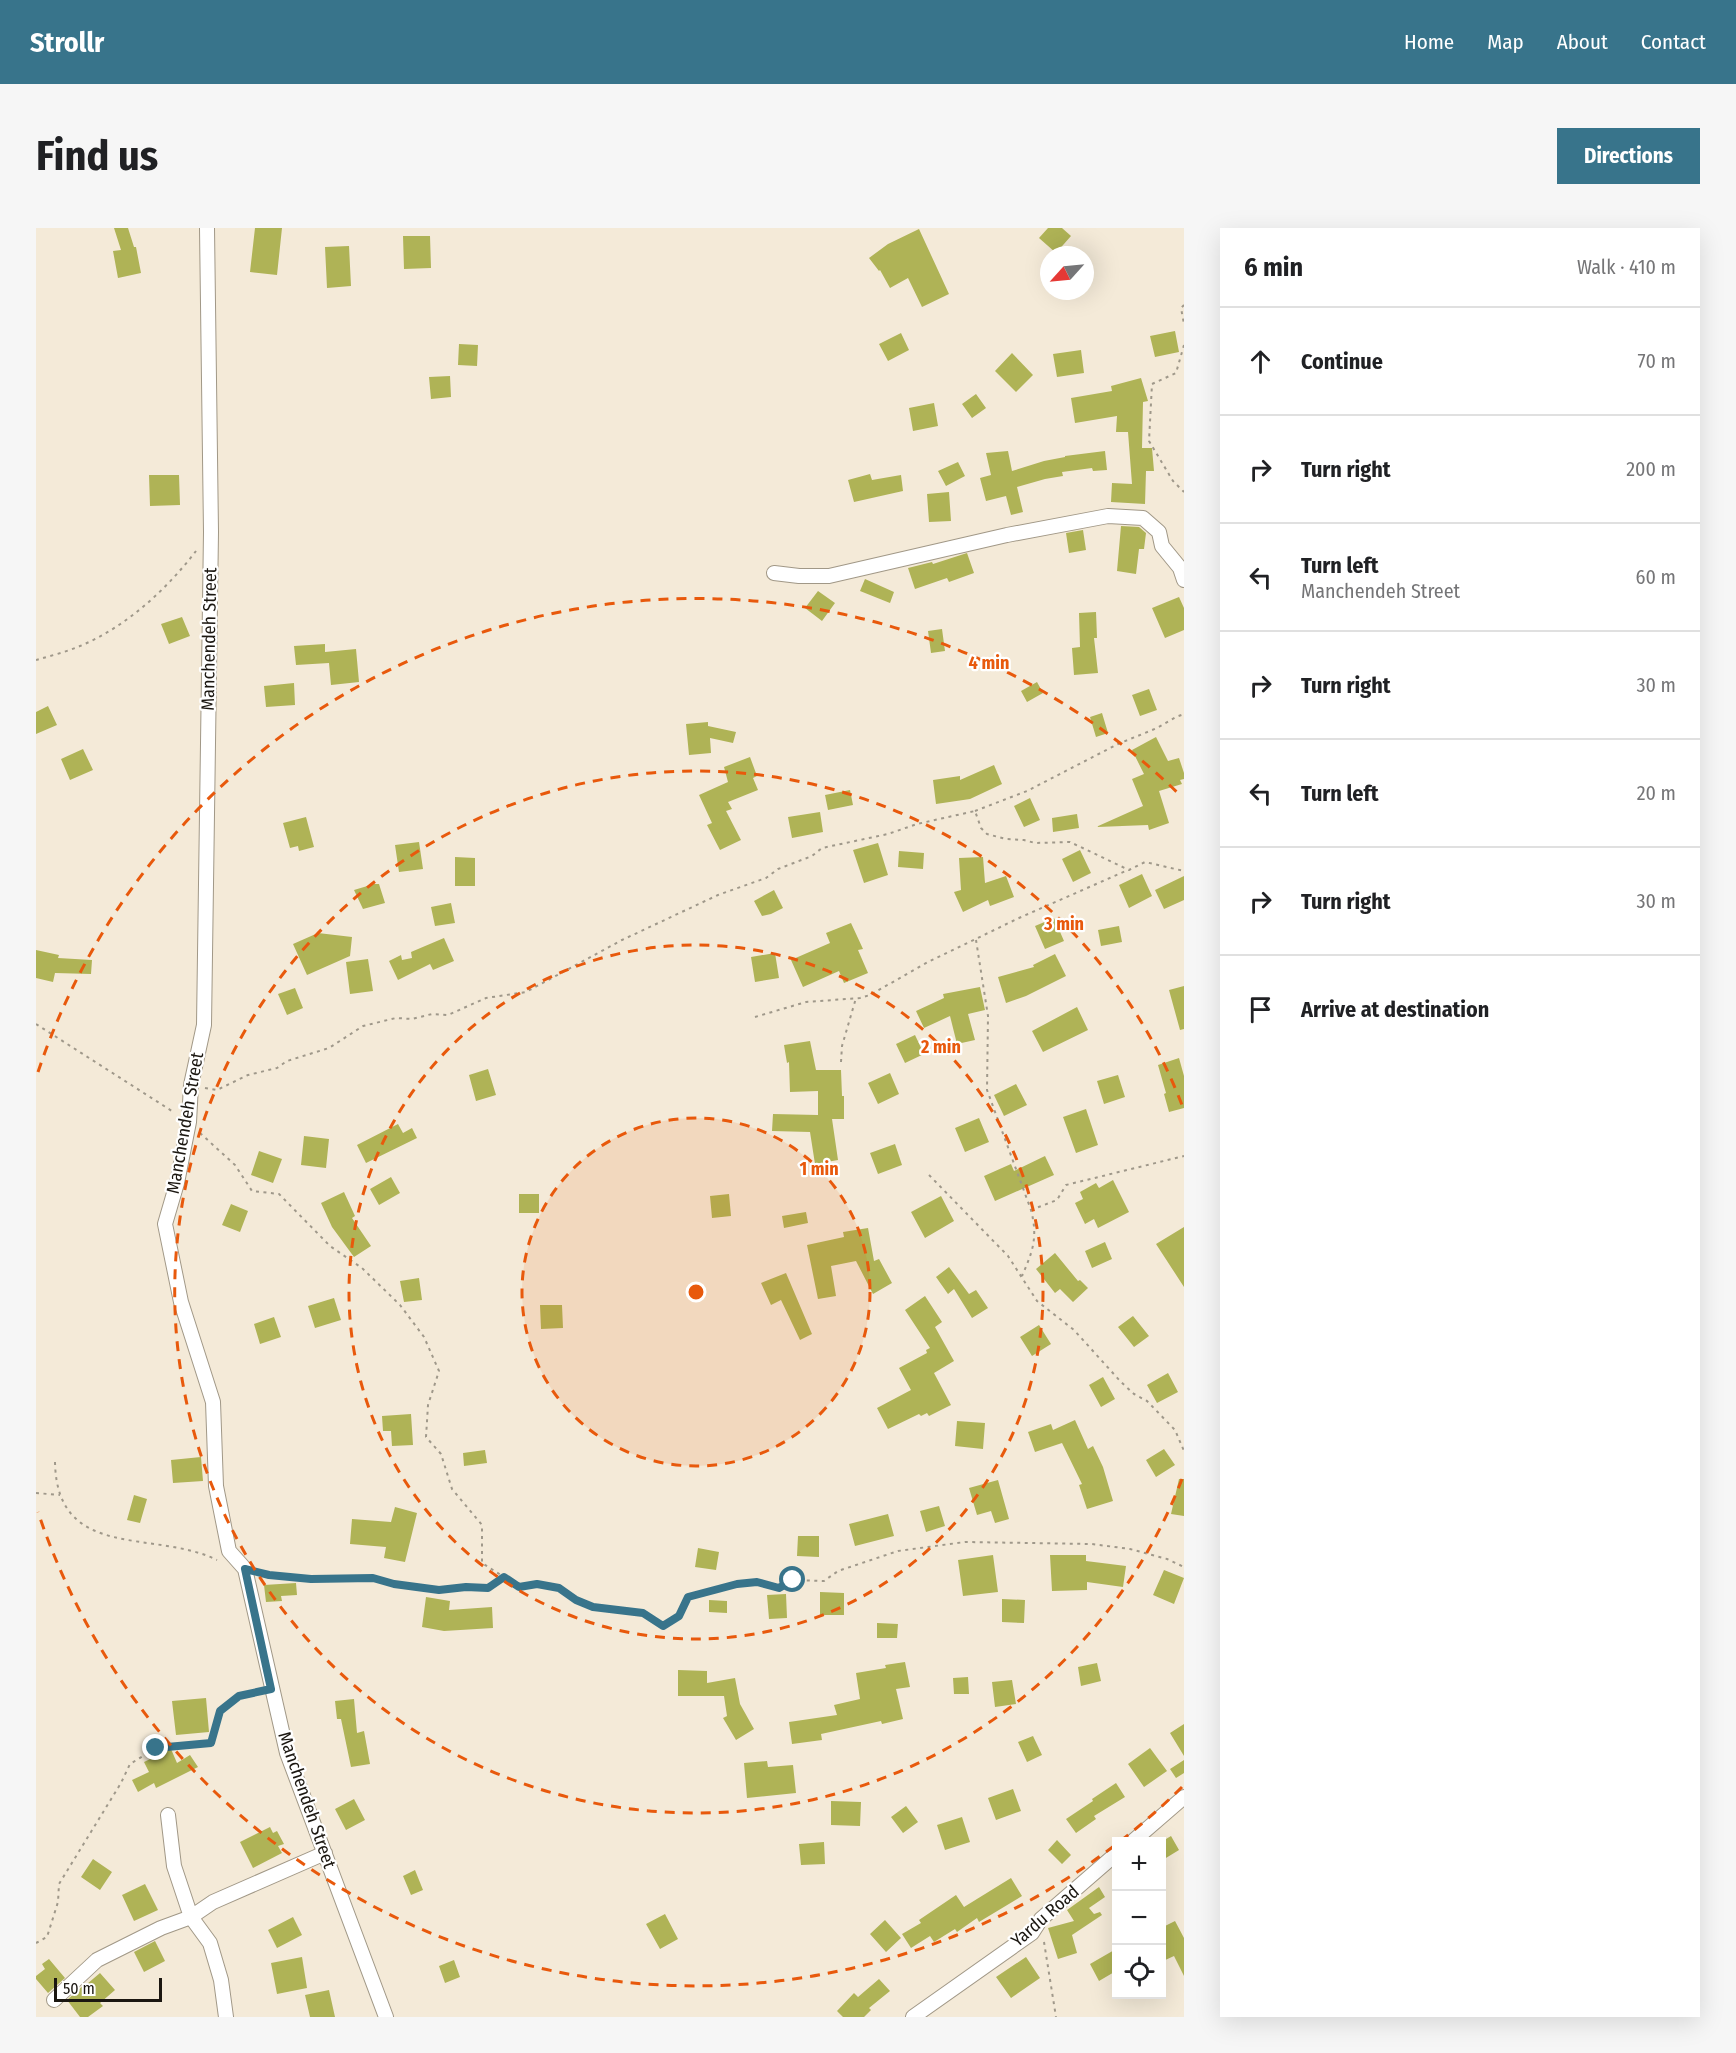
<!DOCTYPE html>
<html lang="en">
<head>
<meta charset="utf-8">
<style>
  body { margin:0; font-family:"Fira Sans Condensed",sans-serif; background:#f6f6f6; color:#202124 }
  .controls { position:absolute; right:18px; bottom:18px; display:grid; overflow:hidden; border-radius:0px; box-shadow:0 6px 24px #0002 }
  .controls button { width:54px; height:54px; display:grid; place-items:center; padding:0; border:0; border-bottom:2px solid #e0e0e0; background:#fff; color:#202124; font:30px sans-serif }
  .compass { position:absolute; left:1004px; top:18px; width:54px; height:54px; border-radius:50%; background:#fff; box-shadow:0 6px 24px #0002; rotate:243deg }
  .scale { position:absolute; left:18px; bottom:15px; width:108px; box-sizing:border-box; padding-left:6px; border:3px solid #1b1711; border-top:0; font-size:16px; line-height:21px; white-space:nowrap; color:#1b1711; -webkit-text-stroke:4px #fff; paint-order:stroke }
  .stop { position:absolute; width:18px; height:18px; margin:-14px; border:4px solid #38748b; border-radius:50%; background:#fff }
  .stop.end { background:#38748b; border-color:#fff; box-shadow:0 2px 6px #0008 }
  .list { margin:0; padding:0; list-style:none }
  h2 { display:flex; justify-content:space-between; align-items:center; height:78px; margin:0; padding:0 24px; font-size:26px }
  h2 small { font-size:20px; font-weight:400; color:#757577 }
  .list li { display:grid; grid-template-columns:39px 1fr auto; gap:18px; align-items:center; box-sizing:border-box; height:108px; padding:0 24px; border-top:2px solid #e0e0e0 }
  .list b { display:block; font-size:22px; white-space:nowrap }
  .list p { margin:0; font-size:20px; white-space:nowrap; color:#757577 }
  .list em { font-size:20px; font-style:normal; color:#757577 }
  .icon { flex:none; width:33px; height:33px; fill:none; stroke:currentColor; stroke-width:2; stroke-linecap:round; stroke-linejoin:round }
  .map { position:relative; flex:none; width:1148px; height:1789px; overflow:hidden; border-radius:0px }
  header { display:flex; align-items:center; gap:36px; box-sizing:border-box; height:84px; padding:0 30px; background:#38748b; color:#fff }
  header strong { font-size:28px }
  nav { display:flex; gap:33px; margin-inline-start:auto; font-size:21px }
  .intro { display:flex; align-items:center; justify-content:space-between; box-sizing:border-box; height:144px; padding:0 36px }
  h1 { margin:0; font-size:42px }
  .button { padding:15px 27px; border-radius:0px; background:#38748b; color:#fff; font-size:21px; font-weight:700 }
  main { display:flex; gap:36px; padding:0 36px }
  aside { flex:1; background:#fff; border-radius:0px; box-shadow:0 6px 24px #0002 }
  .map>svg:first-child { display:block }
  .building { fill:#afb356 }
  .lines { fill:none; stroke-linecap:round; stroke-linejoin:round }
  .minor-casing { stroke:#a19887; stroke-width:16 }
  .path { stroke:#9f988a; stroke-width:2; stroke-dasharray:3 4.5; stroke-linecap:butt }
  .minor { stroke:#fff; stroke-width:14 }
  .route { stroke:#38748b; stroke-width:8 }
  .ring { fill:none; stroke:#e8590c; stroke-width:3; stroke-dasharray:10 8 }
  .labels { text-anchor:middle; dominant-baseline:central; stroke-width:4.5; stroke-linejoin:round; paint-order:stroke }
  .street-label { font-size:18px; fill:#1b1711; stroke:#fff }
  .centre { fill:#e8590c; stroke:#fff; stroke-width:3 }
  .ring-label { font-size:18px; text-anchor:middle; font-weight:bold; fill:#e8590c; stroke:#fff; stroke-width:4.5; stroke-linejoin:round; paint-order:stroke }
</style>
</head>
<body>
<header>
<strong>Strollr</strong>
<nav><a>Home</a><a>Map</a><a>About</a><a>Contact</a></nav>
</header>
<div class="intro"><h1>Find us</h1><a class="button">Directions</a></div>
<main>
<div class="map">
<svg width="1148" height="1789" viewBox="0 0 1148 1789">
  <rect width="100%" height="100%" fill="#f4ead8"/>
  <path class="building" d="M78,0H92L98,19H100L105,45L82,50L77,23L85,22Z
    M219,0H246L241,47L214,44Z
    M1012,0H1026L1035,8L1020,25L1003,10Z
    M883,1L913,66L886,79L872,50L854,60L844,42L843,43L833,30L852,16Z
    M367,8H394L395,40L368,41Z
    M313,18L315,58L291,60L289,19Z
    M1139,103L1143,124L1119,129L1114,108Z
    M865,105L873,122L852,133L843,116Z
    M423,116L442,117L441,138L422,137Z
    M1045,122L1048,145L1021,149L1017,126Z
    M976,125L997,147L980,164L959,143Z
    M414,148L415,169L395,171L393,149Z
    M1105,150L1112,173L1107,174L1106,220H1116L1118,243H1110L1109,276L1075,274L1076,255L1096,256L1092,204H1080L1081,188L1039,195L1035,170L1076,163L1075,158Z
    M940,166L950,180L936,190L926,176Z
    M898,175L902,198L877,203L873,180Z
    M972,223L976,243L1008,233L1029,229V228L1069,223L1071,242L1057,243L1056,240L1026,244L1027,248L1009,251L981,259L987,284L975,287L970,268L950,273L944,250L955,247L950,225Z
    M922,234L929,248L910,258L902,243Z
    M834,246L836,252L865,247L867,263L818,274L812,252Z
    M113,247H143L144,277L114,278Z
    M913,264L915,293L893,294L891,266Z
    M1085,298L1103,299L1110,305L1108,321H1103L1100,346L1081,343Z
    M1047,302L1050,322L1033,325L1030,305Z
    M931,325L938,345L913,354L911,350L879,361L872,340L896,334L897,336Z
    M829,351L858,364L854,375L824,363Z
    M782,363L799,375L786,393L769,380Z
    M1143,369L1148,380V402L1129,410L1116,380Z
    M1060,384L1061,410H1058L1062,445L1038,447L1036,420L1044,419L1043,385Z
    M146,389L154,408L133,416L125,396Z
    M906,401L909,423L895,425L892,403Z
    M289,416V424L320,421L323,454L295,457L293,435L260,437L258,418Z
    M1001,454L1007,465L991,474L985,463Z
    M258,455L259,477L230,479L228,458Z
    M1113,461L1121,482L1104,488L1096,467Z
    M12,478L21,497L0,506V484Z
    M1066,485L1072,505L1060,509L1054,489Z
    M672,494V498L700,504L697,515L674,510L675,525L653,527L650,496Z
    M1120,509L1132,533L1143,530L1148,545V551L1144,552L1146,556L1123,563L1133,595L1113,602L1112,597L1060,599L1107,578L1096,551L1108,546L1096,522Z
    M47,521L57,542L34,552L25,531Z
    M714,529L721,548L717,550L722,562L692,574L696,581L690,583L705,612L684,622L671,597L676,595L663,567L692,554L688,539Z
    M958,537L966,556L934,571L900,576L897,552L924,548V552Z
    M814,562L817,577L792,582L789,567Z
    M994,570L1004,592L988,599L978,578Z
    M784,584L787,604L756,610L752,589Z
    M1041,586L1043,600L1017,604L1016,590Z
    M270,589L278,619L263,623L262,618L254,620L247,595Z
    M383,614L387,641L363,644L359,617Z
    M842,615L852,647L828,655L817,622Z
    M1044,622L1055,645L1037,654L1026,631Z
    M863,623L888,625L887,641L862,639Z
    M419,629L439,630V658H419Z
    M947,629L949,655L970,648L978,669L954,678L952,672L927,684L918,664L925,662L923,630Z
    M1106,646L1116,668L1093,680L1083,657Z
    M1148,648V672L1128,681L1119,662Z
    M338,656H343L349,675L327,681L318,662Z
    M738,662L747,680L735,686L726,688L718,673Z
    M415,675L419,695L399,698L395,679Z
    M1018,690L1028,713L1009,721L999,698Z
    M815,695L827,721L822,722L832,745L808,755L803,743L767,759L755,732L794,715L790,705Z
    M1083,698L1086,714L1065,718L1062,702Z
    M282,705L316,709L314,728L271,747L257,716Z
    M408,710L418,733L397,742L394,736L362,752L353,733L365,727L366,732L376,730L375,724Z
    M0,722L23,727L22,730L56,732L55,746L19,745L17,754L0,750Z
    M739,725L743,750L719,754L715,729Z
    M1019,726L1030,748L990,768L970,775L962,749L998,739L997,737Z
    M332,731L337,763L314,766L310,734Z
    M1148,758V801L1144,802L1133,762Z
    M944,759L949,782L932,786L939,812L921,816L914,788L888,800L880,783L908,770L907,766Z
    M259,760L267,780L251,787L242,766Z
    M1041,779L1052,802L1007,824L996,803Z
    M879,807L888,826L869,835L860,816Z
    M774,813L780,842H805L806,868H808V891H796L802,932L779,936L774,904L736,903L737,886L782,887V863L754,864L753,834L751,835L748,817Z
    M1143,830L1148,848V880L1133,884L1128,866L1130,865L1122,837Z
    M452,841L460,867L440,873L433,847Z
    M854,845L863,866L842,876L832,855Z
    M1082,847L1089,869L1068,876L1061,853Z
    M980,856L991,877L968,888L958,867Z
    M1050,881L1062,917L1040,925L1027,889Z
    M943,890L953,914L929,924L919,900Z
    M362,896L367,905L376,900L381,910L330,935L321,917Z
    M268,908L293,911L290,940L265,937Z
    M859,916L866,937L842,946L834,925Z
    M223,923L246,931L237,955L215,947Z
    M1009,928L1018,947L959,973L948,948L975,936L978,943Z
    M355,949L364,965L343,977L334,961Z
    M1077,952L1093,984L1062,1000L1058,991L1049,996L1039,975L1047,971L1044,964L1060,955L1063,960Z
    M308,964L319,988L316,990L335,1018L318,1029L296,999L285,975Z
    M483,966H503V985H483Z
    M693,966L695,988L676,990L674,968Z
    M905,968L918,993L889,1010L875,984Z
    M195,976L212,983L204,1004L186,997Z
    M770,984L772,995L748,1000L746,988Z
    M1148,999V1059L1120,1016Z
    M832,1000L838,1033L843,1031L856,1055L837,1066L820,1033L795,1038L800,1068L782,1071L771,1017L808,1009L807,1004Z
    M1069,1014L1076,1031L1056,1040L1049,1023Z
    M1019,1025L1042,1053L1044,1052L1052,1060L1037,1074L1024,1061L1019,1065L1000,1041Z
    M913,1039L933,1066L940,1062L952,1080L936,1090L918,1061L912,1066L900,1049Z
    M750,1045L776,1106L764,1112L745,1072L735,1077L725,1055Z
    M383,1050L386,1072L368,1074L364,1053Z
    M889,1068L906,1094L899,1099L918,1133L898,1145L915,1177L893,1188L891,1185L885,1188L883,1186L852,1201L841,1180L875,1162L863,1140L891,1125L890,1122L894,1120L869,1082Z
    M298,1070L305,1092L279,1100L272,1078Z
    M504,1077H526L527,1100L505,1101Z
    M1097,1088L1113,1108L1098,1119L1082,1099Z
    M238,1089L245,1109L224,1116L218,1096Z
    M1003,1097L1015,1116L996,1128L984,1109Z
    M1132,1145L1142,1164L1121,1175L1111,1157Z
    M1067,1149L1079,1171L1065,1179L1053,1157Z
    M375,1186L377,1217L356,1218L355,1203H347L346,1188Z
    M1039,1192L1052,1221L1057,1218L1067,1239L1077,1273L1051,1281L1043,1257L1046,1256L1026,1215L999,1224L992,1204L1015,1196L1017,1202Z
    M921,1193L949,1195L947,1221L919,1218Z
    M1128,1221L1139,1237L1120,1249L1110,1232Z
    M449,1222L451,1235L428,1238L427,1225Z
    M165,1229L167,1253L137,1255L135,1232Z
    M1143,1251H1148V1288L1135,1286Z
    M962,1252L973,1291L959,1295L955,1283L941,1287L933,1260Z
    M98,1267L111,1271L104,1295L91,1292Z
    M903,1278L909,1298L890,1304L884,1283Z
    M359,1279L381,1285L369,1334L348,1330L350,1319L314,1316L316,1291L355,1294Z
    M852,1286L858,1308L819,1318L813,1296Z
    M762,1308H783V1329L761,1328Z
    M662,1320L683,1324L680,1342L659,1339Z
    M957,1327L962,1364L927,1368L922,1332Z
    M1014,1327H1050V1333L1090,1338L1087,1359L1051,1354V1362L1016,1363Z
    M1128,1342L1148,1350L1138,1376L1117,1367Z
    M260,1355L261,1367L245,1368L246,1373L230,1374L228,1357Z
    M784,1364L808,1365V1387H784Z
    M750,1366L751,1390L733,1391L731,1367Z
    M390,1369L414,1373L413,1382L456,1379L457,1400L408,1403L386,1399Z
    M966,1371L989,1372L988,1395L966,1394Z
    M673,1372L691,1373V1385L673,1384Z
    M841,1395L862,1396L861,1410H841Z
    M869,1434L874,1459L860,1461L867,1491L846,1496L845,1493L785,1506L786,1512L756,1516L753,1494L801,1487L798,1477L824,1471L820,1445L850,1440L849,1437Z
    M1061,1435L1065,1453L1045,1458L1042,1439Z
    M642,1442L671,1443V1455L699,1450L704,1476L718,1501L700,1512L687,1490L691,1488L688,1468H642Z
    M932,1449L933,1466H918L917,1450Z
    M976,1452L980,1476L959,1479L956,1454Z
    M170,1470L173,1504L140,1507L136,1473Z
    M318,1471L321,1505L328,1503L334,1536L315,1539L305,1491H301L299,1473Z
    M1148,1496V1528L1134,1505Z
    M997,1508L1006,1527L991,1534L982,1514Z
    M1114,1520L1131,1543L1108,1559L1092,1536Z
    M135,1521L141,1535L154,1527L162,1539L120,1560L118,1555L102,1564L96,1552L113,1544L108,1534Z
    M1148,1532V1545L1140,1550L1134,1541Z
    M731,1533L732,1539L757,1537L760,1565L711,1570L708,1535Z
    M1080,1555L1089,1569L1058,1588L1060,1591L1040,1605L1030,1591L1057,1573L1056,1571Z
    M977,1561L985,1583L960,1592L952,1570Z
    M318,1571L329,1592L310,1602L299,1581Z
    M795,1573L825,1574L824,1598L795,1597Z
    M870,1578L882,1594L867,1605L855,1589Z
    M926,1589L934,1614L909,1622L901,1597Z
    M234,1599L237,1605L241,1603L248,1616L242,1618L246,1625L217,1640L204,1614Z
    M1135,1608L1143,1622L1125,1633V1614Z
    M1021,1612L1035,1627L1026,1636L1012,1622Z
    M788,1614L789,1636L765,1637L763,1616Z
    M57,1631L76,1644L64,1662L45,1649Z
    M379,1642L387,1662L375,1667L367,1648Z
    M975,1650L986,1668L943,1694L941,1690L921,1704L919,1701L898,1714L894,1708L875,1720L866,1706L885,1695L883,1692L920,1667L928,1679Z
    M109,1656L122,1682L98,1693L86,1667Z
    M1063,1659L1069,1669L1053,1680L1058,1686L1064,1684L1066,1687L1036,1707L1041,1725L1022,1731L1012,1700L1038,1693L1031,1682Z
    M629,1686L642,1711L624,1721L610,1696Z
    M257,1689L266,1707L241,1720L232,1702Z
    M849,1692L865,1710L850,1724L834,1706Z
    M1139,1693L1148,1710V1748L1138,1728L1125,1734V1700Z
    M119,1713L129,1733L108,1744L98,1724Z
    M1080,1721V1743L1063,1753L1054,1736Z
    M266,1729L271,1760L241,1766L235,1735Z
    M990,1729L1004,1750L975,1770L960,1749Z
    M13,1731L29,1750L12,1765L0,1751V1748L9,1741L6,1736Z
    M418,1732L424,1749L409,1755L403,1738Z
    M64,1745L79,1762L64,1775L67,1778L52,1789H44L31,1772L50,1755L51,1756Z
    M843,1751L854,1763L833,1780L835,1782L828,1789H807L801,1783L818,1765L822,1769Z
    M293,1762L299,1789H274L269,1767Z"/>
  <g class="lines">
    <defs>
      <path id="minor" d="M171,0L175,304L168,797L155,857L153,894L141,955L129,996L145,1074L177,1174L180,1258L193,1323L209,1341L251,1525L350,1789
        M738,345L763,348H793L971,307L1072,288L1107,290L1123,304L1126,318L1144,340L1148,352
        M132,1587L138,1638L155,1689L174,1715L185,1752L190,1789
        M1096,1614L1148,1569
        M18,1772L61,1732L125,1700L155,1689L177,1674L289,1625
        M877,1789L996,1705L1005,1691L1080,1626"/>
    </defs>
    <use href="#minor" class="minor-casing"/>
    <path class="path" d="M1148,77L1145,80L1148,96
      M1148,117L1140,145L1116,156L1113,213L1137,253L1148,264
      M0,432C14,428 30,424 44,418C90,399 130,362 160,323
      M939,583L991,563L1082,516L1121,500L1140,489L1148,486
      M940,712L952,788L951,862L995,982C1002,1009 997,1023 986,1048
      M719,789L770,774L824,770L834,767L892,734L983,690L1092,642
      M0,796L139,885
      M805,834L806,818L820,770
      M169,860L181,862L212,847L241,840L251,833L293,820L327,798L360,790L376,791L396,786L412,787L450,770L490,764L586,712L682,667L730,650L742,641L776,628L786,620L852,606L881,596L939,583L945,600L951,606L970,611L988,612L999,615L1034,614L1093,642L1109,634L1148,643
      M164,905L199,937L216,963L243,966L294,1018L326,1040L364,1077L388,1109L403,1143L392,1177L390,1209L405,1226L416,1261L446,1297V1335L468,1349
      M893,947L972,1028L1001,1073L1038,1102L1085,1154L1098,1166L1111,1173L1139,1202L1148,1223
      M995,982L1021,972L1030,957L1148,928
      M19,1234C21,1334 118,1301 181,1332
      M0,1265L24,1267
      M223,1345L275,1351L337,1350L358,1356L403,1362L452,1360L468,1349L483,1359L501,1356L523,1360L540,1372L557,1379L607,1385L627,1398L643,1388L653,1369L701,1356L721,1354L743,1360L757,1352L788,1353L802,1343L862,1323L929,1314L1056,1316L1094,1321L1131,1331L1148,1339
      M1008,1714L1020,1789
      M0,1715L11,1709L22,1674L23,1656L85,1555L94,1536L120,1520L175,1515C185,1479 185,1472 224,1464"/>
    <use href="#minor" class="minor"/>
  </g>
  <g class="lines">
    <path class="route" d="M120,1520L175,1515L184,1483L203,1468L235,1461L209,1341L233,1347L275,1351L337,1350L358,1356L403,1362L430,1359L452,1360L468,1349L483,1359L501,1356L523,1360L540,1372L557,1379L607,1385L627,1398L643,1388L652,1369L701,1356L721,1354L743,1360L757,1352"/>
  </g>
  <circle cx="660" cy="1064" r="174" fill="#e8590c" fill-opacity=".12"/>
  <g class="ring">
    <circle cx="660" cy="1064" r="174"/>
    <circle cx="660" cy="1064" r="347"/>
    <path d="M1146 1251A521 521 0 1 1 1146 877"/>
    <path d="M1146 1559A694 694 0 0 1 1087 1611M1078 1618A694 694 0 0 1 2 1284M2 844A694 694 0 0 1 1146 569"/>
  </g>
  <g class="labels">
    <g class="street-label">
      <text transform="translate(173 411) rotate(-89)">Manchendeh Street</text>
      <text transform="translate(149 895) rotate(-80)">Manchendeh Street</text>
      <text transform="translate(271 1572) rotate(71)">Manchendeh Street</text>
      <text transform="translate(1009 1688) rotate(-41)">Yardu Road</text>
    </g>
  </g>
  <circle cx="660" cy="1064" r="9" class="centre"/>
  <g class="ring-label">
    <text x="953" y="441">4 min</text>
    <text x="1028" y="702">3 min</text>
    <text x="905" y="825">2 min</text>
    <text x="783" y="947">1 min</text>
  </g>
</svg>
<div class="controls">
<button>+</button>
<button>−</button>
<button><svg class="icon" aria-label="locate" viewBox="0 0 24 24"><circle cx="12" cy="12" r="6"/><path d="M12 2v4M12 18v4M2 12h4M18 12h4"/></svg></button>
</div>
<svg class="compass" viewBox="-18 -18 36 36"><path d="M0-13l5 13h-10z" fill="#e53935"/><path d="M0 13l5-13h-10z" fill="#757577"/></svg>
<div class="scale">50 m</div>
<div class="stop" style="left:757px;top:1352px"></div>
<div class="stop end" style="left:120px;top:1520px"></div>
</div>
<aside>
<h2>6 min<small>Walk · 410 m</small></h2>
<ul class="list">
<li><svg class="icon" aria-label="ahead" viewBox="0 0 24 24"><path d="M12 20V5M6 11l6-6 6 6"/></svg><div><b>Continue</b></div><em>70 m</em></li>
<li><svg class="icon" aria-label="right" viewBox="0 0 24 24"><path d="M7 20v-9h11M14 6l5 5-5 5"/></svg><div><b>Turn right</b></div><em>200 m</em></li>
<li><svg class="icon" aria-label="left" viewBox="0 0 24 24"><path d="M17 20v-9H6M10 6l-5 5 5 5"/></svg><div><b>Turn left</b><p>Manchendeh Street</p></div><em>60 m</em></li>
<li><svg class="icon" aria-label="right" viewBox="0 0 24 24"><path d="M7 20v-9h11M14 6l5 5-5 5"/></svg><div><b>Turn right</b></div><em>30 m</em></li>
<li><svg class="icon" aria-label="left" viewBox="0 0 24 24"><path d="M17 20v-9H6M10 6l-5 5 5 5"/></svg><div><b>Turn left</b></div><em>20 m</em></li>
<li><svg class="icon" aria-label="right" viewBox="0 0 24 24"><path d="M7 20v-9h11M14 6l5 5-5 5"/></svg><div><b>Turn right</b></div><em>30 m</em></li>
<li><svg class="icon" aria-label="arrive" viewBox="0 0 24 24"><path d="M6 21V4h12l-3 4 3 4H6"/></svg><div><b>Arrive at destination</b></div></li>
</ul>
</aside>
</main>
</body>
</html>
